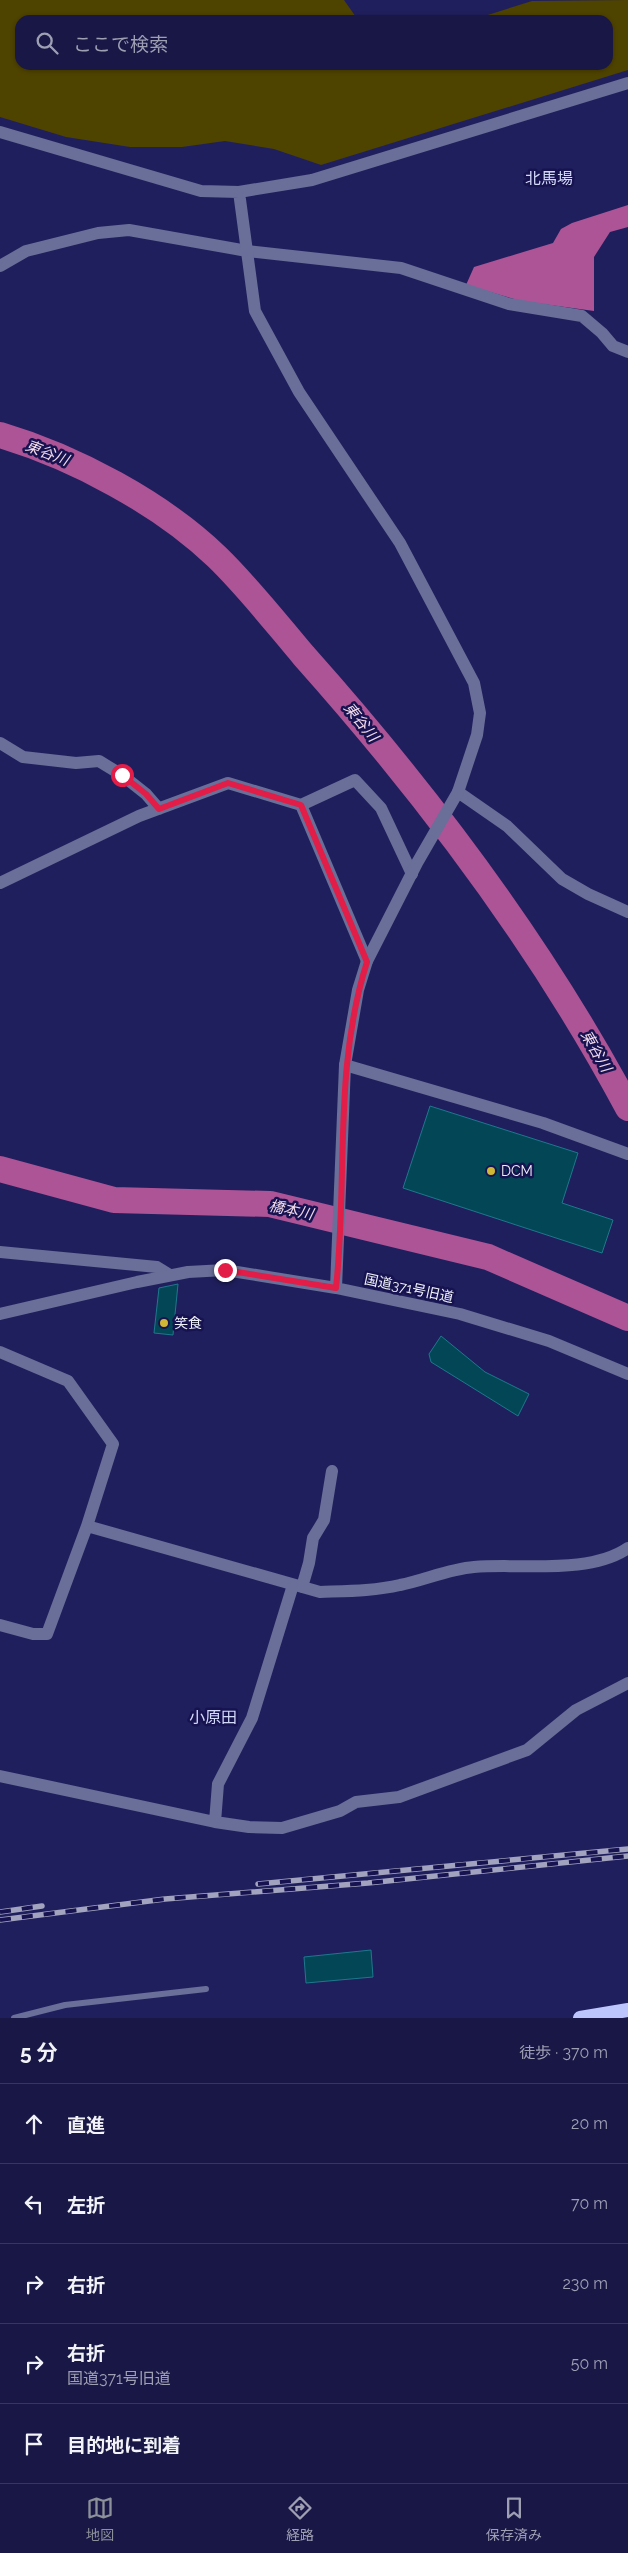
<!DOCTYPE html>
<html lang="ja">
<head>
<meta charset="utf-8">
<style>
  body { margin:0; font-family:Raleway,"Noto Sans JP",sans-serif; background:#21204d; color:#f1f3f6 }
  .stop { position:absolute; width:15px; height:15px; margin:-11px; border:4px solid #e11d48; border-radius:50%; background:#fff }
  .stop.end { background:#e11d48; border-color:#fff; box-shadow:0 1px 5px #0008 }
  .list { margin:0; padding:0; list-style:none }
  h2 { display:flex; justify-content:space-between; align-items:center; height:65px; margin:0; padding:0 20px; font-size:21px }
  h2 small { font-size:16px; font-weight:400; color:#9f9fb3 }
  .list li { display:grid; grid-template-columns:32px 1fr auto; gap:15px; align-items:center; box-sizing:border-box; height:80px; padding:0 20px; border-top:1px solid #36365f }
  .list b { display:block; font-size:19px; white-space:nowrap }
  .list p { margin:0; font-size:16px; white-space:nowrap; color:#9f9fb3 }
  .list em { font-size:16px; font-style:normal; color:#9f9fb3 }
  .icon { flex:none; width:28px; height:28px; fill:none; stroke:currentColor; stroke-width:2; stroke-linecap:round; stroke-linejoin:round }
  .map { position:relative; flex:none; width:628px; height:2018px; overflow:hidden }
  .search { position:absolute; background:#181746; box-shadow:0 1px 4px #0004; left:15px; right:15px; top:15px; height:55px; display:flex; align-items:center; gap:12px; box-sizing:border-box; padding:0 18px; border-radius:15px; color:#9f9fb3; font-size:19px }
  .sheet { height:465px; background:#181746 }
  nav { display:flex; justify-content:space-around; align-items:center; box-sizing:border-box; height:70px; border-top:1px solid #36365f; background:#181746; font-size:14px; color:#9f9fb3 }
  nav a { display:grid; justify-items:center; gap:2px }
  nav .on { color:#8c9099 }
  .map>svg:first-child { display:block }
  .green { fill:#4f4300 }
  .water { fill:#ad5497 }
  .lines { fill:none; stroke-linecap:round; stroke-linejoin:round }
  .river { stroke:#ad5497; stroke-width:26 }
  .building { fill:#034756; stroke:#1d788d }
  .service { stroke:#696f98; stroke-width:6 }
  .minor { stroke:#696f98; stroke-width:12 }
  .tertiary { stroke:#696f98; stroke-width:12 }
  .trunk { stroke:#bdc6fc; stroke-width:14 }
  .rail-casing { stroke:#a2a3bf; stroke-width:5.5 }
  .rail { stroke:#171351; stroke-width:4; stroke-dasharray:11; stroke-linecap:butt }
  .route { stroke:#e11d48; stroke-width:6 }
  .poi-dot { fill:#d1b736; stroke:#171351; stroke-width:2 }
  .labels { text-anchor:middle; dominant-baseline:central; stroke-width:5; stroke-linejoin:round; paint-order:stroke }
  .poi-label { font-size:14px; fill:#f0f2fa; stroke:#171351; text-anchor:start }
  .street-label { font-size:14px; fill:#f0f2fa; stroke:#171351 }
  .water-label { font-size:15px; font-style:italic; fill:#f2daea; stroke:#171351 }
  .quarter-label { font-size:16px; fill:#d3d9f8; stroke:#171351 }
</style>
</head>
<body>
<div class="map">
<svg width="628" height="2018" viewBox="0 0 628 2018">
  <rect width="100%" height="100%" fill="#201f5d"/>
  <path class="green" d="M0,0H344L358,20H20V65H608V20H472L532,1L628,0V70L321,165L274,149L225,141L182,147H130L66,137L0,117Z"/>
  <path class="water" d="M628,205V227L610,232L594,257V311L521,301L466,285L474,267L553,243L561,229L572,223Z"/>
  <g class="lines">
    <path class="river" d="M0,435C74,457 161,503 217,557C248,587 276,623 304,656C427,794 541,945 628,1108
      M0,1169L114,1200L270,1204L488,1257L628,1318"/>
  </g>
  <path class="building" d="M430,1106L578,1153L562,1203L613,1220L602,1253L403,1188Z
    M178,1284L173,1335L154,1333L159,1288Z
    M441,1336L485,1372L529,1394L518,1416L431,1362L429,1354Z
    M371,1950L373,1977L306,1983L304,1957Z"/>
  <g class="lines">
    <path class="service" d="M14,2018L65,2005L206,1989"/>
    <path class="minor" d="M0,266L26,251L98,233L129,230L247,251L401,268L509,304L582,316L602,333L613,346L628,352
      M0,743L23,757L76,763L99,761L122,775L146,794L159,809
      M458,792L507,826L562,879L588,894L628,912
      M301,805L355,780L381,808L412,874
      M0,883L139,816L228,783L301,805L367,961
      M345,1065L543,1123L628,1154
      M0,1252L157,1267L170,1275
      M0,1352L68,1381L113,1444L87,1526L47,1634H33L0,1625
      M87,1526L320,1592C347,1591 374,1591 400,1585C425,1580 449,1569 474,1567C520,1563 589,1575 628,1548
      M302,1587L309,1563L313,1538L324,1520L332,1471
      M0,1776L215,1822L249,1827L282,1828L340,1811L356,1802L399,1797L527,1750L576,1710L628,1683
      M215,1822L218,1784L252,1718L293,1585"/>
    <path class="tertiary" d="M0,132L201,191L239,192L312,180L628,83
      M239,192L255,311L299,392L400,543L474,683L480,713L477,735L458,792L417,863L367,961L358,990L345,1065L336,1288
      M0,1314L137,1282L188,1272L225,1270L336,1288L460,1314L549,1341L628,1374"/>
    <path class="trunk" d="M580,2018L628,2010"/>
    <defs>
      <path id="rail" d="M258,1884L628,1849
        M0,1912L42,1906
        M0,1920L165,1899L368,1883L628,1856"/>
    </defs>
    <use href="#rail" class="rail-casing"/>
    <use href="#rail" class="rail"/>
  </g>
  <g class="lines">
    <path class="route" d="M122,775L146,794L159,809L228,783L301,805L367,962C333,1069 348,1178 336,1288L225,1270"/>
  </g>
  <g class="poi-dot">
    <circle cx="491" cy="1171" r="5"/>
    <circle cx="164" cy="1323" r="5"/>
  </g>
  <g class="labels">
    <g class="poi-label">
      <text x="501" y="1171">DCM</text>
      <text x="174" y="1323">笑食</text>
    </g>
    <g class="street-label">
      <text transform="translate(409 1288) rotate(12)">国道371号旧道</text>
    </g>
    <g class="water-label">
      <text transform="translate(47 453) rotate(21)">東谷川</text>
      <text transform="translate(361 722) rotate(51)">東谷川</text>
      <text transform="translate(596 1051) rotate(60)">東谷川</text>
      <text transform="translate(291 1210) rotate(12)">橋本川</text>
    </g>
    <g class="quarter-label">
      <text x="549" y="178">北馬場</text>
      <text x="213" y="1717">小原田</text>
    </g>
  </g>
</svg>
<div class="stop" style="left:122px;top:775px"></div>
<div class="stop end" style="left:225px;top:1270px"></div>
<div class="search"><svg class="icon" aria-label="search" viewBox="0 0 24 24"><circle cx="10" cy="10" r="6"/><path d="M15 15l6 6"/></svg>ここで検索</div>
</div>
<section class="sheet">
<h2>5 分<small>徒歩 · 370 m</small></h2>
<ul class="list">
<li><svg class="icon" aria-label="ahead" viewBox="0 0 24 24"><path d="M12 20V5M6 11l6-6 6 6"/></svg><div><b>直進</b></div><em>20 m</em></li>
<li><svg class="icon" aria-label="left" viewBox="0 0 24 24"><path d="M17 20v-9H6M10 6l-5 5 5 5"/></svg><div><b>左折</b></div><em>70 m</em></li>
<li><svg class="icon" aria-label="right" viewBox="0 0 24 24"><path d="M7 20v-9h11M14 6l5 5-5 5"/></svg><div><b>右折</b></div><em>230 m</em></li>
<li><svg class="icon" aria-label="right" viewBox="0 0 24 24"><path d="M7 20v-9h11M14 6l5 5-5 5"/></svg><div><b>右折</b><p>国道371号旧道</p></div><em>50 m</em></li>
<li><svg class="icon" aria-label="arrive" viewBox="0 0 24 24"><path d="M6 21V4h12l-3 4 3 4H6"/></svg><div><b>目的地に到着</b></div></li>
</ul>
</section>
<nav>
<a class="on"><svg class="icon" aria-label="map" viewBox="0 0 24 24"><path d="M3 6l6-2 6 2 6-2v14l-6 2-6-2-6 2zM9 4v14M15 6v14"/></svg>地図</a>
<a><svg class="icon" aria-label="directions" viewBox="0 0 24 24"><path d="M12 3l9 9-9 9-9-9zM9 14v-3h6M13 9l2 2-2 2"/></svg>経路</a>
<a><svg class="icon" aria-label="saved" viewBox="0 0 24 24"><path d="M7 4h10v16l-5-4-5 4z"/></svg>保存済み</a>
</nav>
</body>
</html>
